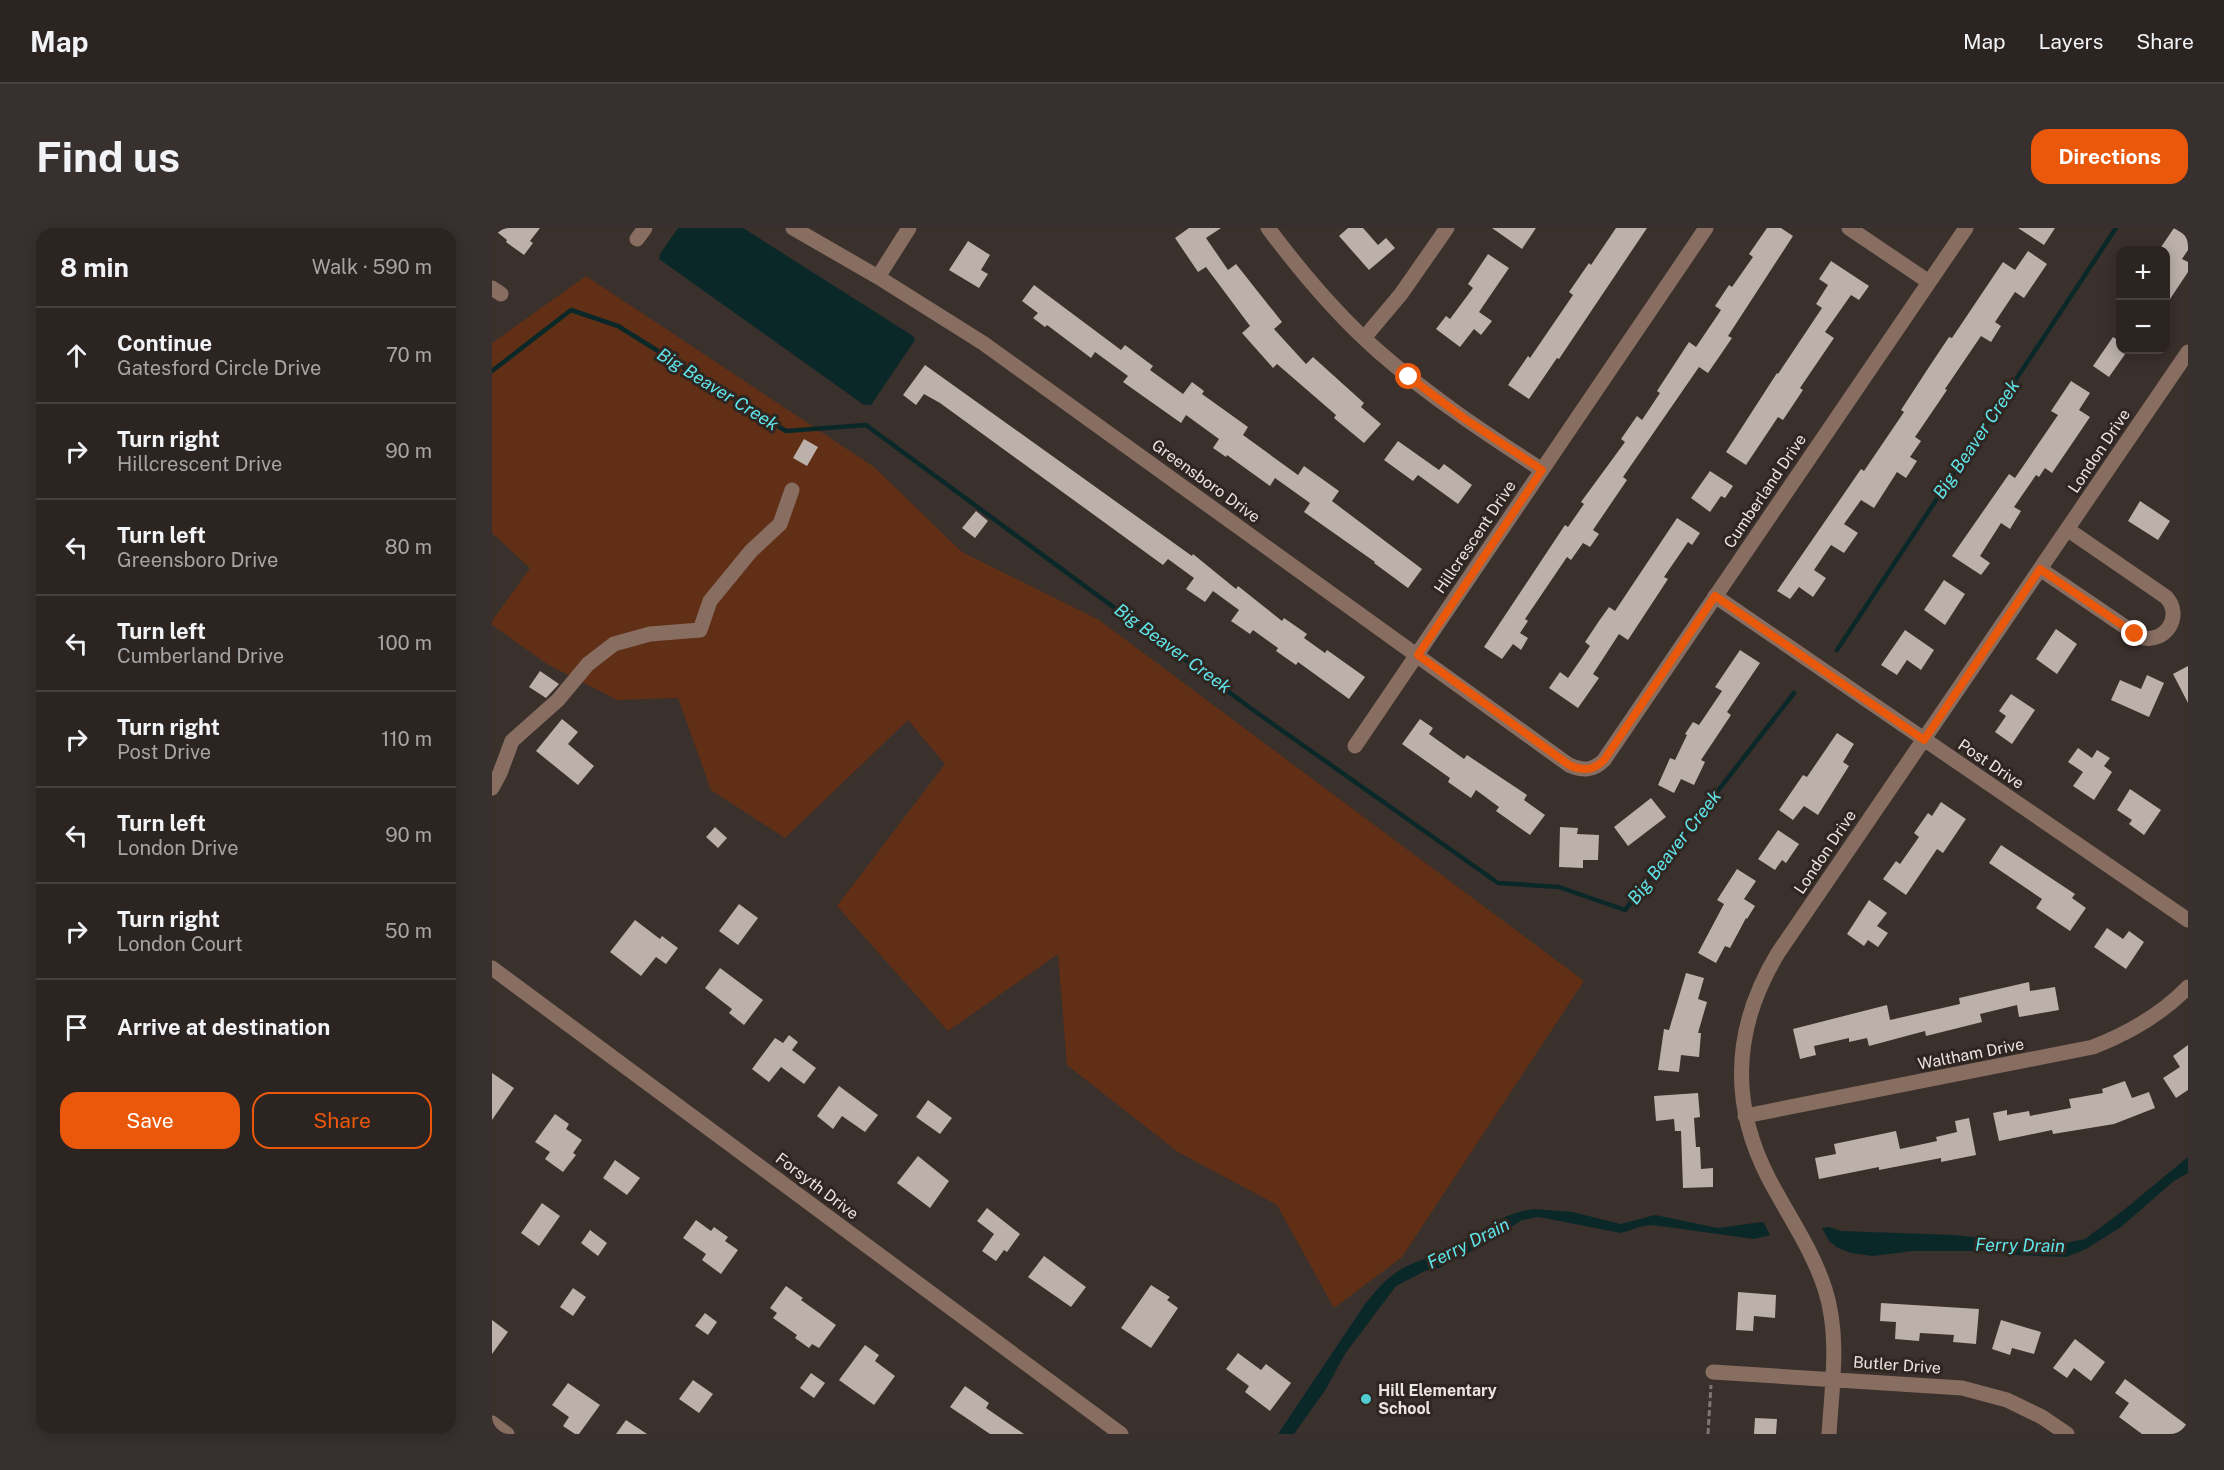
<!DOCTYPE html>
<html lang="en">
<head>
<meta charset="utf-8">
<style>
  body { margin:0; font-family:"Public Sans",sans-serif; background:#38302e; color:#f1f3f6 }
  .controls { position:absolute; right:18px; top:18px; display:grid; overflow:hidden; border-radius:12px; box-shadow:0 3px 15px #0003 }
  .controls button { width:54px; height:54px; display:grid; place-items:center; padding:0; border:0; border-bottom:2px solid #48413f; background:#2c2421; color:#f1f3f6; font:30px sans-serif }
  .stop { position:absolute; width:18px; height:18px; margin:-14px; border:4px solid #ea580c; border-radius:50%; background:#fff }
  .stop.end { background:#ea580c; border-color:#fff; box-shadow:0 2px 6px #0008 }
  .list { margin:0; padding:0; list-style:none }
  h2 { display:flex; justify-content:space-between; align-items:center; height:78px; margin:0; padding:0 24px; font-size:26px }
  h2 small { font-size:20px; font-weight:400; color:#a6a4a5 }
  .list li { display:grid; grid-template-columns:39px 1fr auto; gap:18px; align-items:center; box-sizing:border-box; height:96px; padding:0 24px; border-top:2px solid #48413f }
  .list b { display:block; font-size:22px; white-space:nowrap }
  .list p { margin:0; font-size:20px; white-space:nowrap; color:#a6a4a5 }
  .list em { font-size:20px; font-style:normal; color:#a6a4a5 }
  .actions { display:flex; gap:12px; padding:18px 24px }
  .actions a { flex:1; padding:14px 0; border:2px solid #ea580c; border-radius:18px; text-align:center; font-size:21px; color:#ea580c }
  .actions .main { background:#ea580c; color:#fff }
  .icon { flex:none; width:33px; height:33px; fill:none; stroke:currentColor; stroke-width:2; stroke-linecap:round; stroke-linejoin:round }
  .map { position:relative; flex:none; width:1696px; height:1206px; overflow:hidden; border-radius:18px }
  header { display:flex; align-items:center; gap:36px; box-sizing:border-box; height:84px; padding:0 30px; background:#2c2421; border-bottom:2px solid #48413f }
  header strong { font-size:28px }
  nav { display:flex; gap:33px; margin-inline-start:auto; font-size:21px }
  .intro { display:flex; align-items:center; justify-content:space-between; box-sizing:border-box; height:144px; padding:0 36px }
  h1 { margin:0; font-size:42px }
  .button { padding:15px 27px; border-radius:18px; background:#ea580c; color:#fff; font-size:21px; font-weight:700 }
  main { display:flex; gap:36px; padding:0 36px }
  aside { flex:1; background:#2c2421; border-radius:18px; box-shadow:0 3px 15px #0003 }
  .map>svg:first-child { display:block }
  .green { fill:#612f16 }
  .water { fill:#0b2829 }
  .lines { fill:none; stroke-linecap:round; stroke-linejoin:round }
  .stream { stroke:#0b2829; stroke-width:4.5 }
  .building { fill:#bbb0aa }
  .path { stroke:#7f7673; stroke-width:3; stroke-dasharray:6 3; stroke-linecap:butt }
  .minor { stroke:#886d61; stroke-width:15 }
  .route { stroke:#ea580c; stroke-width:8 }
  .poi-dot { fill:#51ccd1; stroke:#2f2622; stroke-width:2 }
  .labels { text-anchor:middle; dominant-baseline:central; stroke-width:6; stroke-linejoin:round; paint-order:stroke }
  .street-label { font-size:16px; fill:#ebe5e2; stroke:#2f2622 }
  .poi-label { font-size:16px; font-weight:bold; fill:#ebe5e2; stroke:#2f2622; text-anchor:start }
  .water-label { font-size:18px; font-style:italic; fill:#5fe4e9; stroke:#2f2622 }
</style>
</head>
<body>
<header>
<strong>Map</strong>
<nav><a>Map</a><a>Layers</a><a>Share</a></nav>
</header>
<div class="intro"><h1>Find us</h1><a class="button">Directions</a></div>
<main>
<aside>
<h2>8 min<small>Walk · 590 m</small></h2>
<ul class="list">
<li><svg class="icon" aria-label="ahead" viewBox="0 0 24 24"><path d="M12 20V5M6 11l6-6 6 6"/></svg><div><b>Continue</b><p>Gatesford Circle Drive</p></div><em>70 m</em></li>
<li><svg class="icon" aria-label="right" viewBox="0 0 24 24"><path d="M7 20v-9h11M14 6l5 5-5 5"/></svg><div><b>Turn right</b><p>Hillcrescent Drive</p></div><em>90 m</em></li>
<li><svg class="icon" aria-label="left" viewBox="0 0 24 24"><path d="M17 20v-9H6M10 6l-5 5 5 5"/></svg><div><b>Turn left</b><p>Greensboro Drive</p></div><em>80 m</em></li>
<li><svg class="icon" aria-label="left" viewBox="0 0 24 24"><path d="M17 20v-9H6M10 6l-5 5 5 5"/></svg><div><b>Turn left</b><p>Cumberland Drive</p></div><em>100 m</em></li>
<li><svg class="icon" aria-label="right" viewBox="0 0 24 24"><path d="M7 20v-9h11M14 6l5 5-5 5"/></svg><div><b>Turn right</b><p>Post Drive</p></div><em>110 m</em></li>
<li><svg class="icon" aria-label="left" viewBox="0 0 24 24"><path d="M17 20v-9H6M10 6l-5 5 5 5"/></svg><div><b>Turn left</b><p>London Drive</p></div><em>90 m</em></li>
<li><svg class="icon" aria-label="right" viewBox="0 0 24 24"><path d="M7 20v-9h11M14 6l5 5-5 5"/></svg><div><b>Turn right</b><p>London Court</p></div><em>50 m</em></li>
<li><svg class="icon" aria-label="arrive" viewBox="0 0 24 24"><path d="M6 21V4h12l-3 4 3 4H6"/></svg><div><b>Arrive at destination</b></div></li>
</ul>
<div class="actions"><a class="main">Save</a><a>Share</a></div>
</aside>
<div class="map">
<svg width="1696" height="1206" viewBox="0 0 1696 1206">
  <rect width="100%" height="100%" fill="#3a302c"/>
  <path class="green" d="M94,48L382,239L470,324L607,392L1092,753L910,1029L842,1080L785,977L686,924L575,837L566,726L456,803L345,678L453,536L416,492L293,610L219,562L186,470L125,472L55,436L0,397V393L38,340L0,305V115Z"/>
  <path class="water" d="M186,0H251L421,108L423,112L379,177H372L167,31L168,26Z
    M1696,929V945L1682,953L1629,999L1594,1021L1574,1029L1523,1027L1495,1023H1421L1381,1028L1359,1025L1346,1020L1337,1013L1330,1000L1337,999L1349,1003L1462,1007L1563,1017L1593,1011L1633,981Z
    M1043,981L1080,984L1129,996L1163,987L1226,1000L1270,994L1272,995L1278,1007L1262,1011L1161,997L1151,998L1129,1005L1057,991L1046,989L1030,992L990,1018L968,1029L961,1030L950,1039L933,1043L904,1058L853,1126L834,1161L802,1206H786L873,1076C882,1065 890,1055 902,1046C919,1033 941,1030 960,1019C987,1005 1011,984 1043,981Z"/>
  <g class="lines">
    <path class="stream" d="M0,143L79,82L126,98L294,203L374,197L764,484L1006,655L1067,659L1133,682L1302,465
      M1345,422L1624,0"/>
  </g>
  <path class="building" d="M0,0H48L38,13L41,15L32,27L14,14L15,12Z
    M697,0H729L714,10L736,42L744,36L790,94L782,101L814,136L821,129L872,175L869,179L889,196L872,215L842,190L844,187L785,136L781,140L750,105L758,98L714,39L706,44L683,10Z
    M856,0H871L886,17L894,10L903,20L877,42L847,8Z
    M1000,0H1044L1030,21Z
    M1124,0H1155L1067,131L1065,130L1037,171L1016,157L1036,128L1038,130L1081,67L1077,64L1097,35L1099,37Z
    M1275,0H1289L1301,8L1236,108L1240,110L1216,145L1207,139L1131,249L1135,252L1101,302L1107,306L1098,319L1091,315L1079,332L1075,329L1033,391L1036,393L1028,405L1036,410L1029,422L1021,416L1010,431L992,419L1073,297L1076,299L1092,276L1089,274L1133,214L1129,211L1145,188L1150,192L1168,165L1165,163L1197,114L1204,119L1229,82L1223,78L1237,57L1240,59L1261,29L1257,26Z
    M1526,0H1563L1552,17Z
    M1682,0L1696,9V22L1690,31L1696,34V44L1674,77V22H1667Z
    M476,13L498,27L489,42L496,46L487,60L457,42Z
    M1536,23L1555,36L1532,70L1523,64L1503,94L1509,98L1499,114L1489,108L1453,161L1455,162L1423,209L1429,213L1418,229L1425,233L1414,250L1405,244L1382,280L1369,272L1352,296L1366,305L1352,325L1339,317L1322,342L1334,350L1321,369L1307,359L1298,371L1285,363L1369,241L1372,243L1412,184L1409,182L1437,139L1457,109L1460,110L1511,34L1523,42Z
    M996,26L1017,40L987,84L1000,93L989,107L982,101L968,119L944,101L954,88L958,91L981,60L976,56Z
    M1339,33L1377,58L1367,72L1359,67L1333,104L1342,110L1308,160L1311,162L1291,192L1286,189L1254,237L1234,224L1285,145L1286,146L1330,80L1324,76L1336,57L1327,51Z
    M542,57L629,122L633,117L661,138L658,142L691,166L700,154L712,163L710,166L756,199L751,207L806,247L812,238L847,263L840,273L930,341L916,360L882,335L883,334L812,284L818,275L783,250L778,258L735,227L734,229L721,220L727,211L694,187L689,195L631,154L636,148L603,124L599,130L555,97L553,99L541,90L546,85L530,73Z
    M1621,109L1629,114V122H1636L1617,149L1601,138Z
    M433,137L700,328L701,326L744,361L746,358L790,393L792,390L815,406L812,410L833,425L835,422L873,449L857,471L806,434L804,437L784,423L786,420L761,402L758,406L739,393L747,382L721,363L713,374L694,361L702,350L676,331L671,337L448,175L432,166L424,177L411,167Z
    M1579,153L1598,165L1587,182L1598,189L1560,245L1553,240L1547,249L1544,247L1522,279L1529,283L1518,301L1509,295L1488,328L1498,335L1489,347L1460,328L1517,246L1523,250L1566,187L1559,183Z
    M312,211L326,219L315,238L301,230Z
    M906,213L947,242L952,236L980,257L966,276L926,247L921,253L892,232Z
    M1218,243L1241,258L1233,270L1229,268L1218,284L1199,270Z
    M1648,273L1678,293L1666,312L1636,293Z
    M484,283L496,293L483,310L470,300Z
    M1185,290L1208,305L1200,317L1196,314L1172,349L1176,351L1136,412L1127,406L1101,446L1107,450L1086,480L1057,460L1068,444L1076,450L1098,418L1093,414L1107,393L1117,379L1123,383Z
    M1452,352L1473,366L1453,397L1432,382Z
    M1564,401L1585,416L1565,446L1544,431Z
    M1413,402L1442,422L1429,442L1415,432L1405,447L1389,437Z
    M1248,422L1268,435L1235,484L1239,487L1209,532L1213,534L1202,557L1189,551L1182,565L1166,557L1178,530L1183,532L1195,507L1193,506L1201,494L1207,497L1230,463L1223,459Z
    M1696,438V475L1681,446Z
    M48,443L67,456L54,470L37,459Z
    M1655,447L1672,455L1657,489L1619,472L1628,452L1649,461Z
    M1519,466L1543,482L1520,516L1503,504L1514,488L1507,483Z
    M70,491L86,504L76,516L102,538L86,557L44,523Z
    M928,491L941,500L937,506L972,531L975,527L1035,567L1032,572L1053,587L1038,607L1004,583L1007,579L984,562L979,570L956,554L958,550L910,516Z
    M1345,505L1362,516L1351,534L1357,538L1326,587L1312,578L1301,592L1287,582L1311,547L1315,549Z
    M1586,520L1600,530L1605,522L1618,530L1612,538L1620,544L1602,572L1581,558L1591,544L1576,534Z
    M1638,561L1669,582L1652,607L1637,596L1640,592L1625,582Z
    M1159,570L1174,589L1136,618L1122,599Z
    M1449,574L1474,591L1451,625L1445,621L1414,667L1391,651L1404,633L1408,636L1427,609L1422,605L1436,585L1440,588Z
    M223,599L235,610L226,620L214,609Z
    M1068,599L1086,600L1085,606L1107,607L1106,632H1091V640L1067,639Z
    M1286,602L1307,616L1294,635L1290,632L1283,642L1266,631Z
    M1509,617L1583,666L1580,670L1594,680L1578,703L1544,680L1550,671L1497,635Z
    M1245,641L1264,653L1252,671L1263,678L1255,691L1254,690L1238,720L1233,718L1224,735L1206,725L1232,676L1225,672Z
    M1377,672L1395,685L1385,698L1396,705L1386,719L1376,712L1372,718L1355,706Z
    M247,676L266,690L246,717L227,703Z
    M143,692L168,711L170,708L186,720L174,736L164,729L149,748L118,724Z
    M1615,700L1631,711L1637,703L1652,714L1634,741L1602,719Z
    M228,740L271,772L252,797L237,785L240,781L213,760Z
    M1194,745L1212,750L1206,771L1215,774L1206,805H1209L1207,829L1189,827L1187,844L1166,842L1172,801L1177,802Z
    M1537,754L1538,763L1563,759L1567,782L1527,789L1525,777L1488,786L1490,794L1434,808L1433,803L1377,818L1375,810L1357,814V810L1322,818L1324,827L1308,831L1301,801L1395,777L1398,792L1468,776L1467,770Z
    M297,807L306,814L300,822L324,840L312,856L289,839L277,854L260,841L283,810L291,815Z
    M1696,817V862L1684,870L1671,850L1688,839L1681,828Z
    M0,845L22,860L0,892Z
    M1633,853L1640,870L1657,864L1663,880L1622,896L1561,906L1560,902L1507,913L1501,885L1515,882V887L1537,883L1538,888L1579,880L1577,871L1611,865L1610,861Z
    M347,858L386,887L373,904L350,888L341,901L325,888Z
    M1206,865L1208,889L1202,890L1204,919H1208L1209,941L1221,940V959L1191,960L1189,903H1183L1182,891L1164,893L1162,868Z
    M436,872L460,890L448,906L424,889Z
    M63,886L77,896L74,901L90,912L81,925L84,927L71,944L53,931L58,924L43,914Z
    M1477,890L1484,927L1449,934V930L1387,942V939L1327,951L1323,930L1344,926L1342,916L1404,903L1408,921L1445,913L1444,909L1465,904L1463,893Z
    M426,928L457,953L438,980L405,955Z
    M123,932L148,950L135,967L111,950Z
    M50,975L68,988L47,1018L29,1005Z
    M495,980L528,1006L515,1024L512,1022L504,1033L490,1023L502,1006L485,993Z
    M204,992L219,1003L222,999L236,1009L233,1013L246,1022L229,1046L210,1032L214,1026L191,1010Z
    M98,1002L115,1015L106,1028L89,1015Z
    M552,1028L594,1059L579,1079L536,1049Z
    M659,1057L678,1069L675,1072L686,1080L659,1120L629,1100Z
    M294,1058L311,1070L309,1072L344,1097L327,1120L320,1116L317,1120L303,1110L305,1107L281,1090L285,1085L278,1080Z
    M81,1060L94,1069L81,1088L68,1079Z
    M1246,1064L1284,1067L1283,1090L1262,1088L1261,1103L1244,1102Z
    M1389,1075L1487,1081L1484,1116L1461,1114L1462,1107L1428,1105L1427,1113L1403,1111L1404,1094L1388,1093Z
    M213,1085L225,1094L216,1107L203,1098Z
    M0,1092L16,1104L0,1126Z
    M1509,1092L1549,1104L1542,1126L1520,1120L1518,1127L1500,1121Z
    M1583,1111L1613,1134L1599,1153L1582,1140L1575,1150L1561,1140Z
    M373,1117L387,1127L383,1133L403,1148L382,1177L347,1152Z
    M746,1125L769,1142L774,1136L799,1155L778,1183L753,1164L757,1158L734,1141Z
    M319,1145L333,1155L322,1170L308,1160Z
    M1633,1151L1696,1198V1206H1650L1627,1189L1637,1175L1623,1165Z
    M201,1152L221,1166L207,1185L187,1171Z
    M76,1155L108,1177L87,1206H83L71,1198L77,1189L60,1177Z
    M473,1158L497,1175L494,1180L532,1206H498L458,1179Z
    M1263,1190L1285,1191L1284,1206H1262Z
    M134,1192L155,1206H124Z"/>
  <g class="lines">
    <path class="path" d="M1216,1206L1219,1157"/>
    <path class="minor" d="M301,0L386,49L491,115L1077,537C1091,543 1101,543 1112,532L1474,0
      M776,0C809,44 845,87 886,123C937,168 993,205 1050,242
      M1357,0L1437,54
      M145,11L153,0
      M386,49L417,0
      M0,60L9,66
      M872,110L909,66L955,0
      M1548,341L1648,409C1673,417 1692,388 1674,369L1575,301
      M1223,368L1696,692
      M863,518L1214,0
      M0,560L8,545L20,513L66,472L96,436L122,416L158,406L208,402L218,373L259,323L288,296L300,262
      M0,740L629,1206
      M1253,888L1601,819C1637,805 1669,787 1696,759
      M1221,1144L1470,1160L1515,1172L1550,1189L1575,1206
      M0,1195L15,1206
      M1337,1206C1340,1158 1348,1107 1333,1061C1320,1021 1296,987 1277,951C1237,874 1241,799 1286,725L1696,124"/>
  </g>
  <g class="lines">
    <path class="route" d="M917,149L973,191L1050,242L926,427L1077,537C1091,543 1101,543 1112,532L1223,368L1432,512L1548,341L1643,406"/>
  </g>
  <circle class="poi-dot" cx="874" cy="1171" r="6"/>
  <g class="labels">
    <g class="street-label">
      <text transform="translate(1607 223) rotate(-56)">London Drive</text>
      <text transform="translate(714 253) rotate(36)">Greensboro Drive</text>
      <text transform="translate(1273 263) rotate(-56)">Cumberland Drive</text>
      <text transform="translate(983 309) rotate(-56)">Hillcrescent Drive</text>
      <text transform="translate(1499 536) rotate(34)">Post Drive</text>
      <text transform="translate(1333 624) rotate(-56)">London Drive</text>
      <text transform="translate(1479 826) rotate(-11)">Waltham Drive</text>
      <text transform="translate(325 958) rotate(37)">Forsyth Drive</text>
      <text transform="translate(1405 1137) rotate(4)">Butler Drive</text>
    </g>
    <g class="poi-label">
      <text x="886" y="1162">Hill Elementary<tspan x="886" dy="18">School</tspan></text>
    </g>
    <g class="water-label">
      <text transform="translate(226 161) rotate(32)">Big Beaver Creek</text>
      <text transform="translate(1484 211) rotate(-56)">Big Beaver Creek</text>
      <text transform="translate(681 420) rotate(36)">Big Beaver Creek</text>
      <text transform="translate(1182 619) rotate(-52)">Big Beaver Creek</text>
      <text transform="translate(976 1015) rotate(-27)">Ferry Drain</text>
      <text transform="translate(1528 1017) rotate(1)">Ferry Drain</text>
    </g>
  </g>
</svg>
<div class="controls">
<button>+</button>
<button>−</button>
</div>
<div class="stop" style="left:917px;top:149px"></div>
<div class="stop end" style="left:1643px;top:406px"></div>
</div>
</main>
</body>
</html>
